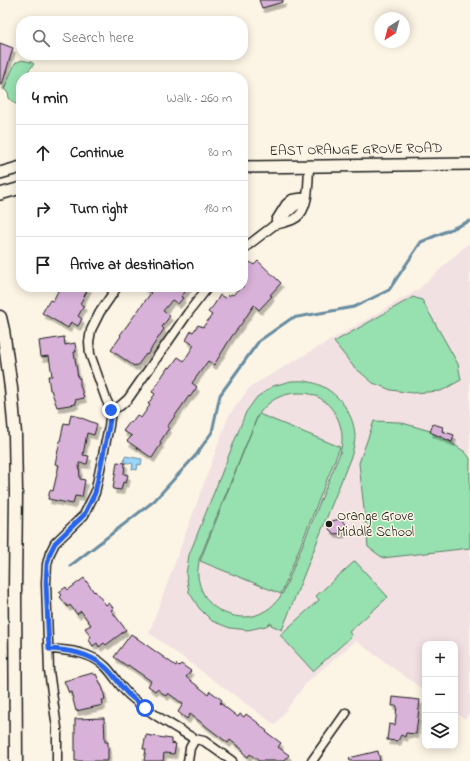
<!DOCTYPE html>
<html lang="en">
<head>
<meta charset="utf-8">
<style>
  body { margin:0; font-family:"Indie Flower",sans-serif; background:#f2f2f2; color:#222 }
  .controls { position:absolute; right:12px; bottom:12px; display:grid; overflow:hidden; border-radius:8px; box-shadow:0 2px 10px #0003 }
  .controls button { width:36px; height:36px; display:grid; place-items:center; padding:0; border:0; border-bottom:1px solid #e0e0e0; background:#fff; color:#222; font:20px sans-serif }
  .compass { position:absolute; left:374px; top:12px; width:36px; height:36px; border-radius:50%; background:#fff; box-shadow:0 2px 10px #0003; rotate:216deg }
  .stop { position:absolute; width:12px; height:12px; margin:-9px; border:3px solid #2563eb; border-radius:50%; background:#fff }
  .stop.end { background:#2563eb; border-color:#fff; box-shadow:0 1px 4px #0008 }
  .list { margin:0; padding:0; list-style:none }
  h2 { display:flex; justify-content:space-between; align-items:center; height:52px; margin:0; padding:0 16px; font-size:17px }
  h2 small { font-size:13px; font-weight:400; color:#767676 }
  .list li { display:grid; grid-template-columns:26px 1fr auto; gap:12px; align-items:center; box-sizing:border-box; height:56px; padding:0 16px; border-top:1px solid #e0e0e0 }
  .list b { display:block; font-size:15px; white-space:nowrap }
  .list em { font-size:13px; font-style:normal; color:#767676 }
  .icon { flex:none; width:22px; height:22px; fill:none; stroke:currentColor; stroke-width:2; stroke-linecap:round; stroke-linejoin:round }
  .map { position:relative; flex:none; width:470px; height:761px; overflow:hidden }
  .search { position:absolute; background:#fff; box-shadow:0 2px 10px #0003; left:16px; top:16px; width:232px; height:44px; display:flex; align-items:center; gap:10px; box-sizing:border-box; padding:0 14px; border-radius:16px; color:#767676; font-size:15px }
  .panel { position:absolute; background:#fff; box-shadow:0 2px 10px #0003; left:16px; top:72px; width:232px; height:220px; border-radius:16px }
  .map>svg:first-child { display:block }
  .built { fill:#f2e1e2 }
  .green { fill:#97e0af; stroke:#5a7e66; fill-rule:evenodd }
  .water { fill:#9ad6fa; stroke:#688ca1 }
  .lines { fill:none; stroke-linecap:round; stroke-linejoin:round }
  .stream { stroke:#688ca1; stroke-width:3 }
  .building { fill:#d9b2da; stroke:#1c1c1c; filter:url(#shadow) }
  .street-casing { stroke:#1c1c1c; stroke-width:11 }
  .secondary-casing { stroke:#1c1c1c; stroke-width:14 }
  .primary-casing { stroke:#1c1c1c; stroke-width:15 }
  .street { stroke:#fcf5e5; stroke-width:8 }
  .secondary { stroke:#fcf5e5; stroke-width:11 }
  .primary { stroke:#fcf5e5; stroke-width:12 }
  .route { stroke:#2563eb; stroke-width:5 }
  .poi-dot { fill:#1c1c1c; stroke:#fcf5e5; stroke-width:1.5 }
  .labels { text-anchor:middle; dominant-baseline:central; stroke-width:3; stroke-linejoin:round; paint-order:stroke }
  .street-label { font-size:14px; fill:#1c1c1c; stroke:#fcf5e5 }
  .poi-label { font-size:14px; fill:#1c1c1c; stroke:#fcf5e5; text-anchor:start }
</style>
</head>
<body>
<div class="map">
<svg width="470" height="761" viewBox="0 0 470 761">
  <defs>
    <filter id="shadow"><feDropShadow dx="2.5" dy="4.5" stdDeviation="0" flood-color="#0004"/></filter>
  </defs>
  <rect width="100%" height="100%" fill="#fcf5e5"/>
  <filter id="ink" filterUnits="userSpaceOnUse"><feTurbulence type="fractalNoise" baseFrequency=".025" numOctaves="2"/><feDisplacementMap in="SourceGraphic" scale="8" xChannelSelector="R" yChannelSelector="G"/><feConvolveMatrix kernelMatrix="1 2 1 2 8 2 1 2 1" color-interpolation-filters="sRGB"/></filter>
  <g filter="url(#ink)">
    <path class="built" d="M470,243V712L465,719L455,712V644H425V691L356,641L307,682L275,725L149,633L229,415L251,386L419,289L464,247Z"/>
    <path class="green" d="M22,60L31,62L34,64L29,70L28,77H21V102L15,104L9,98L8,93L4,89L15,63Z
      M413,297L422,300L458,364L461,380L441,391L413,393L391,390L373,383L353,366L334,342Z
      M291,381C297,381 304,380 310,382C334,387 354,411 355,436C355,442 353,449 352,454L282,630L271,625V623L266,626L248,630L230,628L212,621L199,608L189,592L186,574L189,555L246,412L257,397L273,386ZM297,393C301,393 306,393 310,394C330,399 343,421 342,440C342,444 341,449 340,453L283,593C277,601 272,608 263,612C246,622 222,616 209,602C203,595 199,585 198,576C197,571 199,565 199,560L258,415L200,561L281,594L340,447L259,414C269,400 281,394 297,393Z
      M374,421L399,422L437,433L465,452L470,458V548L383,558L368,547L359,463Z
      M355,561L388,597L349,632L352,636L313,671L280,635L319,600L316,596Z"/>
    <path class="water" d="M125,456L142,459L141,465L138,464L137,470L132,469L133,464L124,462Z"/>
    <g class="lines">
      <path class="stream" d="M70,566L154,501L196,455L212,432L220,395L259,341L292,318L354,307L389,290L421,242L470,221"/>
    </g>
    <path class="building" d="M259,0H283V2L262,8Z
      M0,43L13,48L2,85H0Z
      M258,261L281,283L270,295L272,296L259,310L254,305L242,323L232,336L214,365L208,361L192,383L197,387L190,397L189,396L167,427L169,428L160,442L161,444L152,458L127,441L132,436L123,431L130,422L131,423L137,415L141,418L150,405L148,404L155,394L152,392L168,367L170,368L178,357L184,361L194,345L186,340L191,331L193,332L198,325L203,327L212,315L208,312L214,305L220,295L225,298L228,295L229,296L231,294L233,295L240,287H243V269L250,262L254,265Z
      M60,287H89L80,304L84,306L78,316L82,319L78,326L71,322L68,328L42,313L50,300L53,301Z
      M143,287H189L181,297L183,298L178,304L172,300L163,311L170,316L162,327L164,329L147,355L146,354L137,366L135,365L134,366L111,350L121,336L120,335L151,293Z
      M64,337L65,345L75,343L76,352H74L78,378H80V385L84,398L75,400L76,404L57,407L51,390H50L48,376H52L49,356L41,357L39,341Z
      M71,414L97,424L94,435L87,433L83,455L89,456L87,464L79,463L80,479L85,480L82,497L75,496L73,504L48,499L50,490L53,491L59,465L55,464L64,423L69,424Z
      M433,424L443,427L442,431L454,435L452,442L430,432Z
      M117,462L125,463L124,474L128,475L126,483L123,482L121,490L113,489Z
      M340,519L346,524L343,533L334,534L329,529L332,521Z
      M84,578L94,592L95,591L106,605L109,603L114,609L111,610L126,630L106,645L104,643L99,647L97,643L93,646L88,639L91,637L85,628L91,625L81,611L77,614L70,605L68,607L60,597L62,595L59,592L66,587L68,590Z
      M131,634L176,666L177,664L179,666L181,664L191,671L186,677L208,694L210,691L222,700L220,703L238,717L240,714L244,717L246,714L261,725L260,726L267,731L266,732L281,743L278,747L289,755L284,761H259L250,754L248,757L242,752L243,750L230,740L228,743L190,714L187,719L178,712L183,704L168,693L166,696L157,689L155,691L148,686L151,681L128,665L127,666L114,657Z
      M93,673L94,675L96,674L103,689L105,700H102L103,705L76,711L71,692L69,693L64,681Z
      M393,697L420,700L416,734L406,733L405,737L401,735L398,741L387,740L389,724L395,725L397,706H392Z
      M104,718L105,742H108V760H107V761H75V719Z
      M146,735L171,739V743L176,744L174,754L164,753L163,761H144L146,749H143Z
      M378,751L380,761H350L349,758Z"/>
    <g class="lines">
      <defs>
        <path id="street" d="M276,220L286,204L292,199L306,197
          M275,225C282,223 291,222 296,218C310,209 308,180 309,166
          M243,250L247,246L273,226L306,197
          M111,410L106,399L90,354L89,342L91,330L100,312L109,299L117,287
          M49,649C68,650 91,652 106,667C114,675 120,687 129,695C149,713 173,726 195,739L204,741L232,761
          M57,761V728L49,671L46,583L47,564L50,553L55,543L84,515L95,493L109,426L111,410L120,406L128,399L188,313L208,287
          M188,761L190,748L195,739
          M312,761L346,713"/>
        <path id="secondary" d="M243,167L470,164
          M0,173L21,167
          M0,194L21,188"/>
        <path id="primary" d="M0,317L3,330L11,388L15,434L16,492L15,589L16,761"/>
      </defs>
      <use href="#street" class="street-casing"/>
      <use href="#secondary" class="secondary-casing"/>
      <use href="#primary" class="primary-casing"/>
      <use href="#street" class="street"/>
      <use href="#secondary" class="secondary"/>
      <use href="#primary" class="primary"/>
    </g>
  </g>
  <g class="lines" filter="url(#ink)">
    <path class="route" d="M111,410L109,426L95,493L84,515L55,543L50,553L47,564L46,583L49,649C69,650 88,653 104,666C114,674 120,686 128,694C134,699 140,704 145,708"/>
  </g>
  <circle class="poi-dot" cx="329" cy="524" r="4"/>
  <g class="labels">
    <g class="street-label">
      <text transform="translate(356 150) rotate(-1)">EAST ORANGE GROVE ROAD</text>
    </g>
    <g class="poi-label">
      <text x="337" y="516">Orange Grove<tspan x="337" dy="16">Middle School</tspan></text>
    </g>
  </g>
</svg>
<div class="controls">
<button>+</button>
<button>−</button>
<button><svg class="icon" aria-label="layers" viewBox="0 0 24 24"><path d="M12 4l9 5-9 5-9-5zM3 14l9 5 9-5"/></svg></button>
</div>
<svg class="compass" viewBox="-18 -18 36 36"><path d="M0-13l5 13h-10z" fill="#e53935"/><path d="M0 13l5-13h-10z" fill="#767676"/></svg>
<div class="stop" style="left:145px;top:708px"></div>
<div class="stop end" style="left:111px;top:410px"></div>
<div class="search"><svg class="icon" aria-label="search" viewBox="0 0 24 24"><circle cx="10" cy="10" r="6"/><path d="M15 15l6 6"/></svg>Search here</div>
<section class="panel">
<h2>4 min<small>Walk · 260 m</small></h2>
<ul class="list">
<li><svg class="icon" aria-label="ahead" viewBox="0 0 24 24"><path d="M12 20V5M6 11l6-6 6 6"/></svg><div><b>Continue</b></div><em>80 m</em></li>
<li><svg class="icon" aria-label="right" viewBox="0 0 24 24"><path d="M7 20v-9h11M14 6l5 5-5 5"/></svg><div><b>Turn right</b></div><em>180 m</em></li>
<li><svg class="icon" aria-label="arrive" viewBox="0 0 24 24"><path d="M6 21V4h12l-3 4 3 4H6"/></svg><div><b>Arrive at destination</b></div></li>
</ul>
</section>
</div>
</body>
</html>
